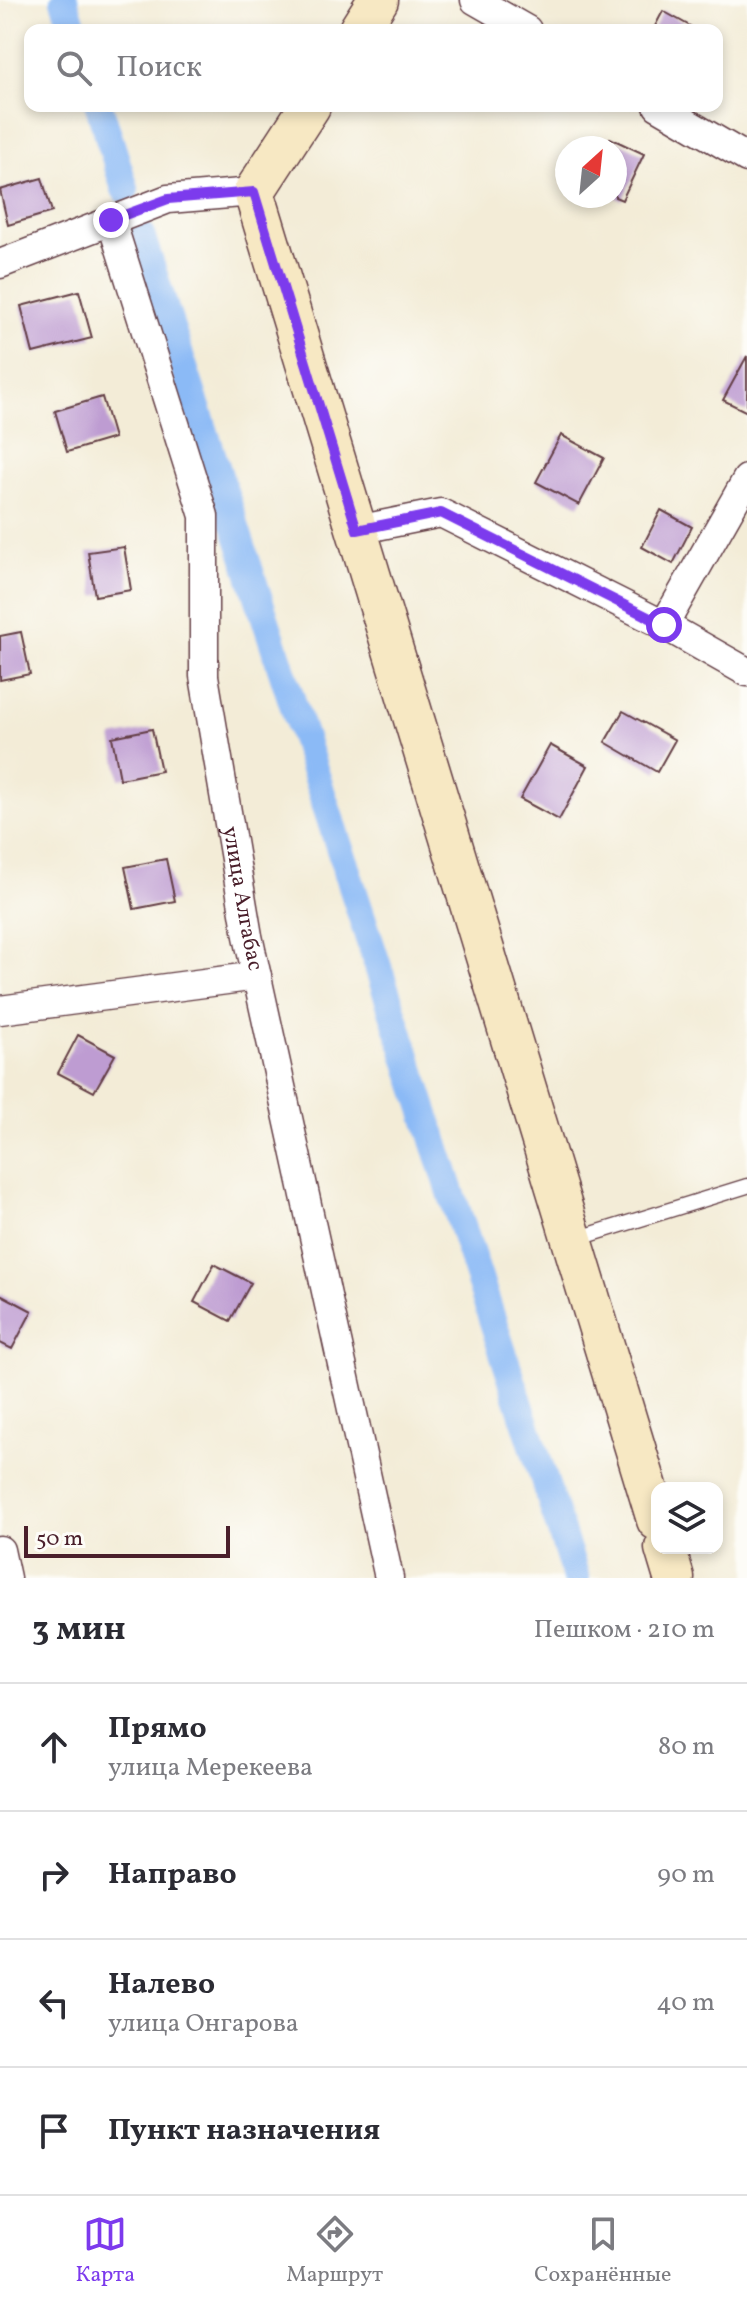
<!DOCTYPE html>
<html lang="ru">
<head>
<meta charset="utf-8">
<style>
  body { margin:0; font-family:Vollkorn,serif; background:#f2f2f3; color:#2b2b33 }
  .controls { position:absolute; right:24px; bottom:24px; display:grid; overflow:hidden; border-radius:16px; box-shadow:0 4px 12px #0003 }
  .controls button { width:72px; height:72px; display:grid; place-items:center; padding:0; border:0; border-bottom:2px solid #e1e1e2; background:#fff; color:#2b2b33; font:40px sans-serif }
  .compass { position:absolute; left:555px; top:136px; width:72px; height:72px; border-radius:50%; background:#fff; box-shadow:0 4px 12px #0003; rotate:27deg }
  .scale { position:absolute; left:24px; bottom:20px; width:206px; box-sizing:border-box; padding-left:8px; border:4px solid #4a1f2b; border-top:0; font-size:22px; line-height:28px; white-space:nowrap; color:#4a1f2b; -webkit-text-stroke:6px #fdfcf7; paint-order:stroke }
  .stop { position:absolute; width:24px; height:24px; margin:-18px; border:6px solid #7c3aed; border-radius:50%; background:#fff }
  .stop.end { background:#7c3aed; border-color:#fff; box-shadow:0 2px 8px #0008 }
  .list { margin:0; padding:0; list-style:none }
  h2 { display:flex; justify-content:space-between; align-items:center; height:104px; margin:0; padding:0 32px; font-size:34px }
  h2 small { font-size:26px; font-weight:400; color:#7c7c81 }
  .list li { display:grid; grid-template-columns:52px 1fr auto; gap:24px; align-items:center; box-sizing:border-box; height:128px; padding:0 32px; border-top:2px solid #e1e1e2 }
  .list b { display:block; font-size:30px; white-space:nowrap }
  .list p { margin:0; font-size:26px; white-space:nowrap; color:#7c7c81 }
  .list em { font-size:26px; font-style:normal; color:#7c7c81 }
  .icon { flex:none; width:44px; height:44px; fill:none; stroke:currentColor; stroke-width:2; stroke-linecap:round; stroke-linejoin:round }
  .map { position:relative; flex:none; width:747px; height:1578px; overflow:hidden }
  .search { position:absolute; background:#fff; box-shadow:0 4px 12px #0003; left:24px; right:24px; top:24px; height:88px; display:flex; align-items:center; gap:20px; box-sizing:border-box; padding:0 28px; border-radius:16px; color:#7c7c81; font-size:30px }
  .sheet { height:616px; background:#fff }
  nav { display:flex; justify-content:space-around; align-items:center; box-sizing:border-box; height:112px; border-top:2px solid #e1e1e2; background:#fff; font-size:22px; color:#7c7c81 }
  nav a { display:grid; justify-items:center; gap:4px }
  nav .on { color:#7c3aed }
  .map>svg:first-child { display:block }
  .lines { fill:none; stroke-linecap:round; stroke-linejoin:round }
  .canal { stroke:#8bbaf6; stroke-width:28 }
  .building { fill:#be9cd2 }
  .lane-casing { stroke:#633e45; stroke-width:17 }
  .street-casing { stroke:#633e45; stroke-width:31 }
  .secondary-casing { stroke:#633e45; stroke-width:43 }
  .lane { stroke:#fff; stroke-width:14 }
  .street { stroke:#fff; stroke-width:28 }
  .secondary { stroke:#f7e8c3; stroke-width:40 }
  .route { stroke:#7c3aed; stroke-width:10 }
  .labels { text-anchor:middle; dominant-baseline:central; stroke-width:7; stroke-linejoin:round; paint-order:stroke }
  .street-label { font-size:22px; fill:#4a1f2b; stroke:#fdfcf7 }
</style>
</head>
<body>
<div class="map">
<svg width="747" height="1578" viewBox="0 0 747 1578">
  <rect width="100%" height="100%" fill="#fdfcf7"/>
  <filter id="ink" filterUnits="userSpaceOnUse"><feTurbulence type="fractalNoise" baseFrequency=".0125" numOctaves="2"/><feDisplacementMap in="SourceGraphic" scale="16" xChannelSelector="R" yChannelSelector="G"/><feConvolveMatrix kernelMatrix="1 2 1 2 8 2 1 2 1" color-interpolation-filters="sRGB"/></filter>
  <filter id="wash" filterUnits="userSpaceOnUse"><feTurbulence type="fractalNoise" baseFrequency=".006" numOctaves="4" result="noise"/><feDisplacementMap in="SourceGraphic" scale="32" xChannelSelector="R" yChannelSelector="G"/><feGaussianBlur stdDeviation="1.8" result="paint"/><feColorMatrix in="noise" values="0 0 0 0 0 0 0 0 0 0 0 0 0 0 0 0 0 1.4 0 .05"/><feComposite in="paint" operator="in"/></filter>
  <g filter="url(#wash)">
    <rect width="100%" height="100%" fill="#f3ecd7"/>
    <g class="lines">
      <path class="canal" d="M64,0L74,30
        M99,106L125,189
        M141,235L576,1578"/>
    </g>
    <g id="blocks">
      <path class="building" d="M663,11L697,30H653Z
        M610,138L644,154L622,200L615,197V148H605Z
        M42,178L52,212L8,225L0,190Z
        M79,291L92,338L33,353L21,306Z
        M747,356V412L723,400Z
        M102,397L114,438L67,452L55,411Z
        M561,435L604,458L579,505L536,482Z
        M661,510L692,527L673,564L642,547Z
        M124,547L131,590L95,596L88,552Z
        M21,632L30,674L0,680V636Z
        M623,711L675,740L657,772L605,742Z
        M152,729L161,771L120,779L112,737Z
        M550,745L588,766L559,820L520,799Z
        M166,859L175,901L134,909L125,867Z
        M78,1035L115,1055L94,1092L58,1073Z
        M214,1264L251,1283L230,1321L194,1302Z
        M0,1294L32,1311L12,1349L0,1343Z"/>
    </g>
  </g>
  <g filter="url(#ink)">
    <use href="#blocks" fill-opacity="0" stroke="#633e45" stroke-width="2"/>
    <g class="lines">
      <defs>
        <path id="lane" d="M576,1239L747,1186"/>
        <g id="street">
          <path d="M475,0L527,30"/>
          <path d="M658,106L747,158"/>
          <path id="s1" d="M111,220L204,516V676L248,936L389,1578"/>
          <path d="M0,264L168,199L254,192"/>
          <path d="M357,530L441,513L664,625L747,672"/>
          <path d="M664,625L747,479"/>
          <path d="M0,1010L257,976"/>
          <path d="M0,1550L6,1578"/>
        </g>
        <path id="secondary" d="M359,30L378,0
          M310,106L254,192L657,1520
          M665,1548L674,1578"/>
      </defs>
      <use href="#lane" class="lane-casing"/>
      <use href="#street" class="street-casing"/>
      <use href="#secondary" class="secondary-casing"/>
      <use href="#lane" class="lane"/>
      <use href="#street" class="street"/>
      <use href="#secondary" class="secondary"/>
    </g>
  </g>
  <g class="lines" filter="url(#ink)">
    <path class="route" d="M111,220L168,199L254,192L357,530L441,513L664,625"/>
  </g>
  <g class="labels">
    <g class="street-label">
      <text stroke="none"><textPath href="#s1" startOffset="696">улица Алгабас</textPath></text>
    </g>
  </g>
</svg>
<div class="controls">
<button><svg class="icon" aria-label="layers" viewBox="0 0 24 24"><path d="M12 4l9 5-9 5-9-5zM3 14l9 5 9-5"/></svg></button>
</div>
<svg class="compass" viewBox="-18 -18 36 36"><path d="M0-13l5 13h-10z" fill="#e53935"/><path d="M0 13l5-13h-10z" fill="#7c7c81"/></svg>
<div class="scale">50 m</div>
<div class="stop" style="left:664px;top:625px"></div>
<div class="stop end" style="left:111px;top:220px"></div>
<div class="search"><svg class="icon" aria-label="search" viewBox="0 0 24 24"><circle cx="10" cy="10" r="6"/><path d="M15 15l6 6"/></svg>Поиск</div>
</div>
<section class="sheet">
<h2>3 мин<small>Пешком · 210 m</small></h2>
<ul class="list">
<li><svg class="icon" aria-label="ahead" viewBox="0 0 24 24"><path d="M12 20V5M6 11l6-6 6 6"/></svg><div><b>Прямо</b><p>улица Мерекеева</p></div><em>80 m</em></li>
<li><svg class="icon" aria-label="right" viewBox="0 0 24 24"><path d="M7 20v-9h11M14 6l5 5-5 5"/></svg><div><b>Направо</b></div><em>90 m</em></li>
<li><svg class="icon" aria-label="left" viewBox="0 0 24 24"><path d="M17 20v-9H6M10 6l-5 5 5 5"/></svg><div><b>Налево</b><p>улица Онгарова</p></div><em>40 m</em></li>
<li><svg class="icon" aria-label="arrive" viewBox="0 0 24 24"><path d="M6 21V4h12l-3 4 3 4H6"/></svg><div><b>Пункт назначения</b></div></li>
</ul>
</section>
<nav>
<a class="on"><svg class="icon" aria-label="map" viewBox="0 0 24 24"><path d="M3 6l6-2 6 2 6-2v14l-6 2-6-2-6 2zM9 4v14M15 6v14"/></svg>Карта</a>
<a><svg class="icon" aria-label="directions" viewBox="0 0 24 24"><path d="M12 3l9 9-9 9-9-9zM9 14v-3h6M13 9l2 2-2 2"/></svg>Маршрут</a>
<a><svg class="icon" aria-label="saved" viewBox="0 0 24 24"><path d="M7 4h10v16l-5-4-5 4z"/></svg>Сохранённые</a>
</nav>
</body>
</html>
